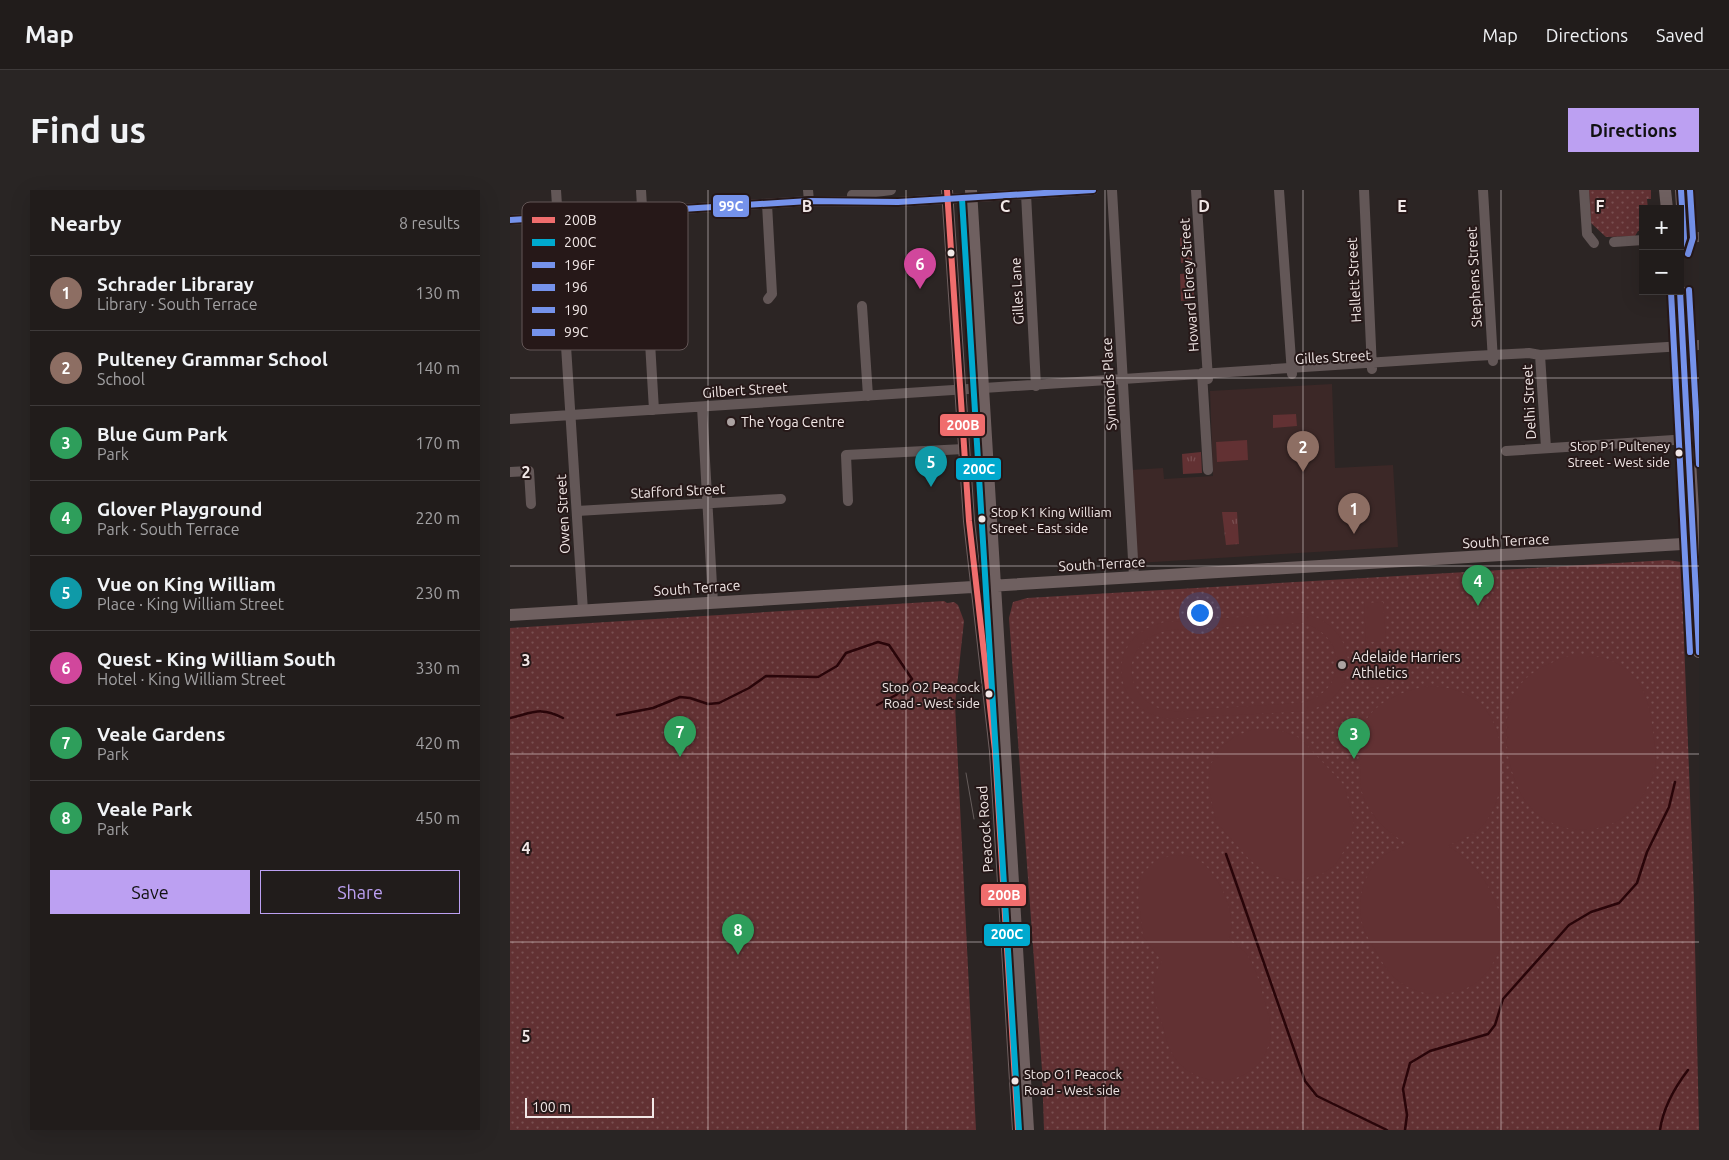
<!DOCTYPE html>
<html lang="en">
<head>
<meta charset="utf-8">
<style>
  body { margin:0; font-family:Ubuntu,sans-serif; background:#292524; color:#f1f3f6 }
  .controls { position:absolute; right:15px; top:15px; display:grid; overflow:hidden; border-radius:0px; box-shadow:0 5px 20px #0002 }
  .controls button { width:45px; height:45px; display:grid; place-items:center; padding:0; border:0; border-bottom:1px solid #3e3a3a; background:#211c1b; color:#f1f3f6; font:25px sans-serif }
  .scale { position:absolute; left:15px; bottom:12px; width:129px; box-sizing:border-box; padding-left:5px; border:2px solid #f1e7e6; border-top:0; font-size:14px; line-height:18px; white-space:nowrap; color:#f1e7e6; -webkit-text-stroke:4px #261818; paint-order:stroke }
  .you { position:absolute; left:689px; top:422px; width:18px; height:18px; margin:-12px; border:4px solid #fff; border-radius:50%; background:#1a73e8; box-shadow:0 0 0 8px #1a73e833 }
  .badge { display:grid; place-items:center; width:32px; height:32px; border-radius:50%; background:#bca0f2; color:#fff; font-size:16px; font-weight:700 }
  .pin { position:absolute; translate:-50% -41px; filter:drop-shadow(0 1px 2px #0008) }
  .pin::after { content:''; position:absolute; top:26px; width:18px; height:15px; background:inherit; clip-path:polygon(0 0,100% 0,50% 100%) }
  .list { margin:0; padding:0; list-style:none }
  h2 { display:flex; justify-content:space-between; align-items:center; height:65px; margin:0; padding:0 20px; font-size:21px }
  h2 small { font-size:16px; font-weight:400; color:#a2a1a3 }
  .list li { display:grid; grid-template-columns:32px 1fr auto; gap:15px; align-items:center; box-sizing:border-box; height:75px; padding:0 20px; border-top:1px solid #3e3a3a }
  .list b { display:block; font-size:19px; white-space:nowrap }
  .list p { margin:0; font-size:16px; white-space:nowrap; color:#a2a1a3 }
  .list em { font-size:16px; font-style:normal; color:#a2a1a3 }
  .actions { display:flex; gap:10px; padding:15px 20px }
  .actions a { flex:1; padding:11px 0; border:1px solid #bca0f2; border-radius:0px; text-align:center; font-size:18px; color:#bca0f2 }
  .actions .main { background:#bca0f2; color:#111 }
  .map { position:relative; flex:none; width:1189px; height:940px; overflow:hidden; border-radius:0px }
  header { display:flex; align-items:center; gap:30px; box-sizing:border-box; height:70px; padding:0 25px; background:#211c1b; border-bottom:1px solid #3e3a3a }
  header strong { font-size:24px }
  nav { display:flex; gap:28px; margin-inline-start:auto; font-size:18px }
  .intro { display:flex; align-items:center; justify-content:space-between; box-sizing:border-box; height:120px; padding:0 30px }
  h1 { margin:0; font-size:35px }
  .button { padding:12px 22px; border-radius:0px; background:#bca0f2; color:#111; font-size:18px; font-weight:700 }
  main { display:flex; gap:30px; padding:0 30px }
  aside { flex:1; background:#211c1b; border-radius:0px; box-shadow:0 5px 20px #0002 }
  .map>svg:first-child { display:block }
  .built { fill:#3c2827 }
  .grass { fill:url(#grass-tufts) }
  .park { fill:url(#park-dots) }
  .pitch { fill:#623133; fill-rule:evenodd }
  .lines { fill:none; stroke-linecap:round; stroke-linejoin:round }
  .stream { stroke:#290509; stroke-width:2.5 }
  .minor { stroke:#635757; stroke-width:10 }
  .major { stroke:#6f6060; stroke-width:12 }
  .tram { stroke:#655c5b; stroke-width:1 }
  .bus-1-casing { stroke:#261818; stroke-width:10 }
  .bus-2-casing { stroke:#261818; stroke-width:10 }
  .bus-3-casing { stroke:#261818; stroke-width:10 }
  .bus-4-casing { stroke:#261818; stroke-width:10 }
  .bus-5-casing { stroke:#261818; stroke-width:10 }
  .bus-6-casing { stroke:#261818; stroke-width:10 }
  .bus-1 { stroke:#f06d6d; stroke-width:6 }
  .bus-2 { stroke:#00a9ce; stroke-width:6 }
  .bus-3 { stroke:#7592eb; stroke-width:6 }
  .bus-4 { stroke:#7592eb; stroke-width:6 }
  .bus-5 { stroke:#7592eb; stroke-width:6 }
  .bus-6 { stroke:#7592eb; stroke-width:6 }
  .grid { fill:none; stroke:#f1e7e6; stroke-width:1; stroke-opacity:0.55 }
  .bus-dot { fill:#f1e7e6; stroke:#261818; stroke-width:2 }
  .poi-dot { fill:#aca3a2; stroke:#261818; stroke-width:2 }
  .labels { text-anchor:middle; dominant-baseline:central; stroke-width:4; stroke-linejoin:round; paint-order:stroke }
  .bus-label { font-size:13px; fill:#f1e7e6; stroke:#261818; text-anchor:end }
  .street-label { font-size:14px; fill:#f1e7e6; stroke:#261818 }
  .poi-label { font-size:14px; fill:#f1e7e6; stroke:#261818; text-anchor:start }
  .key { fill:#261818; stroke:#635656; stroke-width:1 }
  .key-label { font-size:14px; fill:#f1e7e6 }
  .grid-label { font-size:16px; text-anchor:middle; font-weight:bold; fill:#f1e7e6; stroke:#261818; stroke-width:4; stroke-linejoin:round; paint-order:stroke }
  .line-badge { stroke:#261818; stroke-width:2 }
  .badge-label { font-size:14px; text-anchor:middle; font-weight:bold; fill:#fff }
</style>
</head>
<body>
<header>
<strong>Map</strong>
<nav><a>Map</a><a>Directions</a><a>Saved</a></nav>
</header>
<div class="intro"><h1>Find us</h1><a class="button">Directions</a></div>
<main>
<aside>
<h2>Nearby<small>8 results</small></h2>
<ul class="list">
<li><span class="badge" style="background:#8d6e63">1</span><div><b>Schrader Libraray</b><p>Library · South Terrace</p></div><em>130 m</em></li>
<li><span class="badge" style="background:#8d6e63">2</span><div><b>Pulteney Grammar School</b><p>School</p></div><em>140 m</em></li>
<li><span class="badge" style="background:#2e9e5b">3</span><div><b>Blue Gum Park</b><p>Park</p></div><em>170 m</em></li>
<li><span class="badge" style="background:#2e9e5b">4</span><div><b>Glover Playground</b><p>Park · South Terrace</p></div><em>220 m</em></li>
<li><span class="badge" style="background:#0f9aa8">5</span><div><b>Vue on King William</b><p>Place · King William Street</p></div><em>230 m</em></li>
<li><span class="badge" style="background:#d1479c">6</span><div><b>Quest - King William South</b><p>Hotel · King William Street</p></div><em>330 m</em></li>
<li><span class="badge" style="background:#2e9e5b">7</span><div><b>Veale Gardens</b><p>Park</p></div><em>420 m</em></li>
<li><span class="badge" style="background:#2e9e5b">8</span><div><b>Veale Park</b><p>Park</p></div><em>450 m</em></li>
</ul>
<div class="actions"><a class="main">Save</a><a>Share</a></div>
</aside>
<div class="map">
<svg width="1189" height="940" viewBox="0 0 1189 940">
  <defs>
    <pattern id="grass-tufts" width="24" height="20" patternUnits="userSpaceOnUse" patternTransform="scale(1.25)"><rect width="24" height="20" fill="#623133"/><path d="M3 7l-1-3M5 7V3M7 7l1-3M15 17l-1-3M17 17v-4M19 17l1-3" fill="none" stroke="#794f51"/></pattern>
    <pattern id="park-dots" width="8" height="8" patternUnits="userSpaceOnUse" patternTransform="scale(1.25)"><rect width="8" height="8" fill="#623133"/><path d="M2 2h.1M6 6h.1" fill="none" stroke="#794f51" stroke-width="1.8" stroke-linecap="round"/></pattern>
  </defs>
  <rect width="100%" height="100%" fill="#2c2524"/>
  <path class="built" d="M822,194L825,278L883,275L888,357L627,373L621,280L653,278L654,289L703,286L700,201Z"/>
  <path class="grass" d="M680,47L682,72L671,73L670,48Z
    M683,83L684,110L671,111L670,84Z
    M691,262L692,283L673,284L672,264Z
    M712,322H727L729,354L716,355Z"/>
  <path class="park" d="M1079,0H1141V9H1137L1138,19H1133V41H1128L1125,46L1096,47L1081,33Z
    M1158,370L1171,372L1184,710L1189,940H534L532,880L499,428L503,412L517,408Z
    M434,411L437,413L444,412L448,415L454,431L445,514L466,940H0V438Z"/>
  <path class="pitch" d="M786,224L787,236L763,238V225Z
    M737,250L738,270L707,272L706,252Z
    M873,412L876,451L856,452L854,413Z
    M792,423C852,436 854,508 796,521L661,529C599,523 593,445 655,432ZM791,433C840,443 838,506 789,513C759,515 728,517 698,519C684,520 669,523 656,520C631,516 615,490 624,466C631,451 644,443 660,440Z
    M876,458L878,497L859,498L856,459Z
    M1059,466C1071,466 1086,465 1097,469C1132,482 1139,509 1143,541C1144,551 1146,562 1146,571C1146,582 1139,594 1134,603C1116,631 1098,641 1065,639C1045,638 1024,625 1014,609C994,577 985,512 1019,486C1031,476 1045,471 1059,466Z
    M919,496C939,497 954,500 969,513C1000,539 999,610 971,637C962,647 949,650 938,656C966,673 986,701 992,734C995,752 987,770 976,783C967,794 954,801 940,803C924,806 904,803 890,792C879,784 873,774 867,763C862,755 857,747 854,739C845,717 852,685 870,669C878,661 890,658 900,654C878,645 856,623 851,598C850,589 850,580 850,571C849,558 849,540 856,530C870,509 896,500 919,496Z
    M743,539L769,540L790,548L834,595L844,631L841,650L825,675L812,684L783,691L757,684L739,669L706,632L698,594L701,574L710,558L724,547Z
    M663,665C669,666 677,665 683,667C707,677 730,726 718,750C739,760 745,776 751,798C755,814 763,833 760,850C751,893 698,903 670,874C660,864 657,853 654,840C646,816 637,794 652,771L633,747L628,702L631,685L645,671Z"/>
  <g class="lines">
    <path class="stream" d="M107,525L143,518L170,507L180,508L198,514L209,513L239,498L256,486L308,487L327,476L336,463L368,452L379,455L402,489L386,505L367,515
      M0,528C22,523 31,516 53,528
      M716,664L795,891L807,906L877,940
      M895,940L897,925L893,899L900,873L920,861L978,844L985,835L993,809L1059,735L1081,722L1109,713L1127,693L1137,662L1159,617L1165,592
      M1150,940C1153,919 1165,897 1178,880"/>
    <path class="minor" d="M46,0L73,421
      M131,0L144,220
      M298,0L299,11
      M602,0L624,387
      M686,0L698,189
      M769,0L782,184
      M854,0L862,179
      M973,0L983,171
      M1074,0L1077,44L1084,53
      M516,4L526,196
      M342,5L381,0
      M257,14L262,104L258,109
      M0,30L299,11L388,12L583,0
      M1174,48L1189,47
      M1104,52L1133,50
      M352,116L358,206
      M1030,165L1036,258
      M692,183L698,280
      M192,217L203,413
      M0,229L963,166L1019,163L1030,165L1189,155
      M996,261L1179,249
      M0,282L19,281L21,314
      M338,311L336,265L454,259
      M67,321L271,309"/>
    <path class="major" d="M437,0L459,331L485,561L508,940
      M461,0L518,940
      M1155,0L1157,19
      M1170,61L1174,48L1171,0
      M1170,101L1185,355L1189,462
      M0,425L1189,353"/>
    <path class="tram" d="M456,583L464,629"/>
    <defs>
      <path id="bus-1" d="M437,0L459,331L485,561L508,940"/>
      <path id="bus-2" d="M452,9L509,940"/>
      <path id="bus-3" d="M1170,60L1174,48L1171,0
        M1170,101L1189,462"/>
      <path id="bus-4" d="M1178,64L1183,48L1180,0
        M1161,102L1180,462"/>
      <path id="bus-5" d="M1179,100L1189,274"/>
      <path id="bus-6" d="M0,30L299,11L388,12L583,0"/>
    </defs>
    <use href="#bus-1" class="bus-1-casing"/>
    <use href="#bus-2" class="bus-2-casing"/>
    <use href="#bus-3" class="bus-3-casing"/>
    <use href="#bus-4" class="bus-4-casing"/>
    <use href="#bus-5" class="bus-5-casing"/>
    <use href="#bus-6" class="bus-6-casing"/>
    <use href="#bus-1" class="bus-1"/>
    <use href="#bus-2" class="bus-2"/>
    <use href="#bus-3" class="bus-3"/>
    <use href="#bus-4" class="bus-4"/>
    <use href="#bus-5" class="bus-5"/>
    <use href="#bus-6" class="bus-6"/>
  </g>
  <path class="grid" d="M198,0V940M396,0V940M595,0V940M793,0V940M991,0V940M0,188H1189M0,376H1189M0,564H1189M0,752H1189"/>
  <g class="bus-dot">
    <circle cx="441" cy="63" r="4.5"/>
    <circle cx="1169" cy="263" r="4.5"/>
    <circle cx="472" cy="329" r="4.5"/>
    <circle cx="479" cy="504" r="4.5"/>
    <circle cx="505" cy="891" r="4.5"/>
  </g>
  <g class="poi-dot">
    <circle cx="221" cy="232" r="5"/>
    <circle cx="832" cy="475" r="5"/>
  </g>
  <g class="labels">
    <g class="bus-label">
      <text x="1160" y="256">Stop P1 Pulteney<tspan x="1160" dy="16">Street - West side</tspan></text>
      <text x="481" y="322" text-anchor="start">Stop K1 King William<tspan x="481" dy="16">Street - East side</tspan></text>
      <text x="470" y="497">Stop O2 Peacock<tspan x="470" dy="16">Road - West side</tspan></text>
      <text x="514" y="884" text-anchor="start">Stop O1 Peacock<tspan x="514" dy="16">Road - West side</tspan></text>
    </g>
    <g class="street-label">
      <text transform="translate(964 87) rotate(-93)">Stephens Street</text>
      <text transform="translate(844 90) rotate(-93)">Hallett Street</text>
      <text transform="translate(679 95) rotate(-94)">Howard Florey Street</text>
      <text transform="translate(507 101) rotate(-93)">Gilles Lane</text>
      <text transform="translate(823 167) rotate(-3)">Gilles Street</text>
      <text transform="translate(599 194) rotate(-93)">Symonds Place</text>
      <text transform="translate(235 200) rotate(-4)">Gilbert Street</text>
      <text transform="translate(1019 212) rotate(-93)">Delhi Street</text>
      <text transform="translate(168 301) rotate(-3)">Stafford Street</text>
      <text transform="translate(53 324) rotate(-93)">Owen Street</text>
      <text transform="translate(996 351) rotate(-3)">South Terrace</text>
      <text transform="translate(592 374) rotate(-3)">South Terrace</text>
      <text transform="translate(187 398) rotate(-4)">South Terrace</text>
      <text transform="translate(475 639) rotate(-94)">Peacock Road</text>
    </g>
    <g class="poi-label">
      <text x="231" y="232">The Yoga Centre</text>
      <text x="842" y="467">Adelaide Harriers<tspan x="842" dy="16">Athletics</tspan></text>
    </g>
  </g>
  <rect x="12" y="12" width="166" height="148" rx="8" class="key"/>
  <rect x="22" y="27" width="23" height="6" fill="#f06d6d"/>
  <rect x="22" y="49" width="23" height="7" fill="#00a9ce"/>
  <rect x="22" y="72" width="23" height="6" fill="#7592eb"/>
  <rect x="22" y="94" width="23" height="7" fill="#7592eb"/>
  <rect x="22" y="117" width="23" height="6" fill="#7592eb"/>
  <rect x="22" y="139" width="23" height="7" fill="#7592eb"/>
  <g class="key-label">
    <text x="54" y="35">200B</text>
    <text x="54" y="57">200C</text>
    <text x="54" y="80">196F</text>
    <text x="54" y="102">196</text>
    <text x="54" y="125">190</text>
    <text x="54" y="147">99C</text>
  </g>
  <g class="grid-label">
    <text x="297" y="22">B</text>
    <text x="495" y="22">C</text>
    <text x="694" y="22">D</text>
    <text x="892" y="22">E</text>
    <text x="1090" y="22">F</text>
    <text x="16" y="288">2</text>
    <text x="16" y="476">3</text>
    <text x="16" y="664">4</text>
    <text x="16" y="852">5</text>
  </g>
  <g class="line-badge">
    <rect x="202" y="4" width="38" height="24" rx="5" fill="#7592eb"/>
    <rect x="429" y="223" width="47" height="24" rx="5" fill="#f06d6d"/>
    <rect x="445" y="267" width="47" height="24" rx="5" fill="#00a9ce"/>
    <rect x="470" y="693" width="47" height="24" rx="5" fill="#f06d6d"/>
    <rect x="473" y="733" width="48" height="24" rx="5" fill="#00a9ce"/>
  </g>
  <g class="badge-label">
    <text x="221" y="21">99C</text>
    <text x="453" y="240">200B</text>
    <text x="469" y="284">200C</text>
    <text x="494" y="710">200B</text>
    <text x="497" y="749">200C</text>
  </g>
</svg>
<div class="controls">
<button>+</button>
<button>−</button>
</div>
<div class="scale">100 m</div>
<div class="you"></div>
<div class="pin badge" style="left:844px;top:344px;background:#8d6e63">1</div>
<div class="pin badge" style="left:793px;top:282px;background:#8d6e63">2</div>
<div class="pin badge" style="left:844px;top:569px;background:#2e9e5b">3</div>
<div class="pin badge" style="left:968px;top:416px;background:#2e9e5b">4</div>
<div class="pin badge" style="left:421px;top:297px;background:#0f9aa8">5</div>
<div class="pin badge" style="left:410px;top:99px;background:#d1479c">6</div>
<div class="pin badge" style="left:170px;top:567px;background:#2e9e5b">7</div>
<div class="pin badge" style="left:228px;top:765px;background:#2e9e5b">8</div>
</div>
</main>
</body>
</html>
